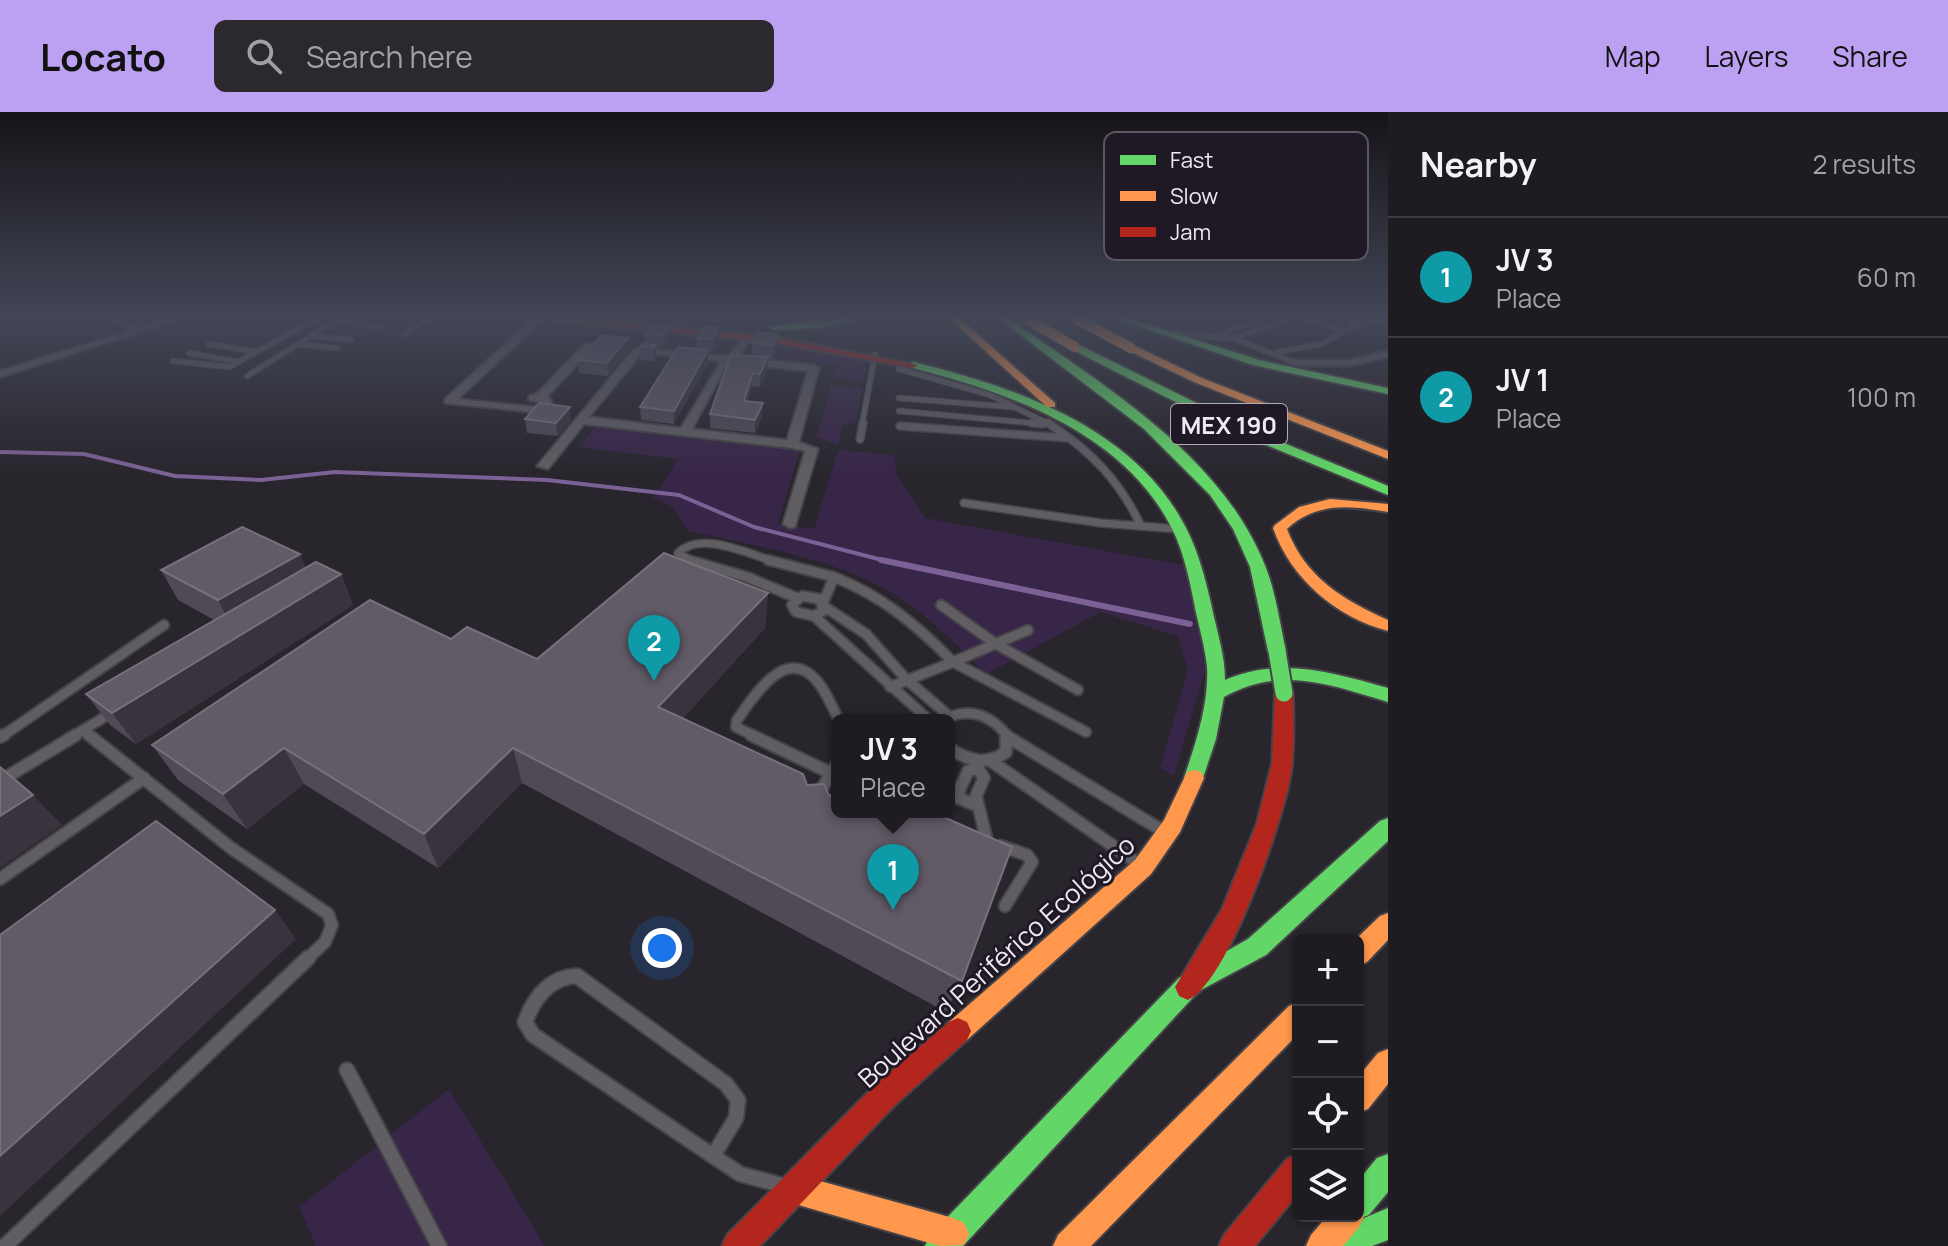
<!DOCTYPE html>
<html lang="en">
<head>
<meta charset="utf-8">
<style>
  body { margin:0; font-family:Manrope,sans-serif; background:#2b292e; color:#f1f3f6 }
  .controls { position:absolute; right:24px; bottom:24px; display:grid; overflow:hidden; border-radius:12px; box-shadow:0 2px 6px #0004 }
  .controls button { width:72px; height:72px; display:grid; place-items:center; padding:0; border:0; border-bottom:2px solid #3c3a3f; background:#1e1c21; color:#f1f3f6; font:40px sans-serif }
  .you { position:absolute; left:662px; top:836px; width:28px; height:28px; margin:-20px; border:6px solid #fff; border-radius:50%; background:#1a73e8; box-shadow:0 0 0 12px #1a73e833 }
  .badge { display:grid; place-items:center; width:52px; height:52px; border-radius:50%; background:#bca0f2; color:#fff; font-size:26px; font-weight:700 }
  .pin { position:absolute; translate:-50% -66px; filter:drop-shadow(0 2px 4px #0008) }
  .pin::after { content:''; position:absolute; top:42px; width:28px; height:24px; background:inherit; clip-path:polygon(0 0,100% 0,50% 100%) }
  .popup { position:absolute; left:831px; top:602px; width:124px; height:104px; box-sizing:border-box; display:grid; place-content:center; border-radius:12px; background:#1e1c21; filter:drop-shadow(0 2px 6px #0005); font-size:26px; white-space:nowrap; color:#a1a1a5 }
  .popup b { font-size:30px; color:#f1f3f6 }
  .popup::after { content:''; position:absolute; left:50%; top:100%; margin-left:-16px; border:16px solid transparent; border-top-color:#1e1c21 }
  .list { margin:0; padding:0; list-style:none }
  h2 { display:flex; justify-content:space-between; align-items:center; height:104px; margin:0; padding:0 32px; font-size:34px }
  h2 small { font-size:26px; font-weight:400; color:#a1a1a5 }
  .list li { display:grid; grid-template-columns:52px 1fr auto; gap:24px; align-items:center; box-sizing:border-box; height:120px; padding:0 32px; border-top:2px solid #3c3a3f }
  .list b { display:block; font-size:30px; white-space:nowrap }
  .list p { margin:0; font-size:26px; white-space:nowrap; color:#a1a1a5 }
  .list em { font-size:26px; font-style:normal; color:#a1a1a5 }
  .icon { flex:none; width:44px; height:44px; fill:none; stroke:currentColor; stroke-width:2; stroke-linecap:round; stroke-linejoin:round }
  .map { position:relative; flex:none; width:1388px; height:1134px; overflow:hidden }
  header { display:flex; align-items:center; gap:48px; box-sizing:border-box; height:112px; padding:0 40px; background:#bca0f2; color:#111 }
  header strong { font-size:38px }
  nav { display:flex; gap:44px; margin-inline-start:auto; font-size:28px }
  .search { width:560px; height:72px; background:#2b292e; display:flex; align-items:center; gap:20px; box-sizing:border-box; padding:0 28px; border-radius:12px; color:#a1a1a5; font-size:30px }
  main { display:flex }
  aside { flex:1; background:#1e1c21 }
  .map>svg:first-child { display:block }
  .green { fill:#382648 }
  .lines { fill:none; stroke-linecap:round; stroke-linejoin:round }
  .stream-far1 { stroke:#7c6196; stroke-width:4 }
  .stream { stroke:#7c6196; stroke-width:6 }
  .lane-far4-casing { stroke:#454348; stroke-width:7 }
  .lane-far3-casing { stroke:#454348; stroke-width:10 }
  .lane-far2-casing { stroke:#454348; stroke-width:13 }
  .lane-far1-casing { stroke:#454348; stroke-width:15 }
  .lane-casing { stroke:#454348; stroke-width:18 }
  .street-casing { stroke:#454348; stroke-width:4 }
  .fast-casing { stroke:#454348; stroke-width:4 }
  .slow-casing { stroke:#454348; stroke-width:4 }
  .jam-casing { stroke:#454348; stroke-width:4 }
  .lane-far4 { stroke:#605e63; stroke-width:5 }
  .lane-far3 { stroke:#605e63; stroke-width:7 }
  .lane-far2 { stroke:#605e63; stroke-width:9 }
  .lane-far1 { stroke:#605e63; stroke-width:11 }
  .lane { stroke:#605e63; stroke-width:14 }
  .street { fill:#605e63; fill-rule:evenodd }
  .fast { fill:#63d668; fill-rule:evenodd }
  .slow { fill:#ff974d; fill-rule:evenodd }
  .jam { fill:#b3261e; fill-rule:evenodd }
  .fast-bridge-casing { stroke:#454348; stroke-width:21; stroke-linecap:butt }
  .slow-bridge-casing { stroke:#454348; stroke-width:12; stroke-linecap:butt }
  .fast-bridge { stroke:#63d668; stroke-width:17 }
  .slow-bridge { stroke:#ff974d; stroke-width:10 }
  .wall { fill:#504956 }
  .shaded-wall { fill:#39333e }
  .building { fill:#615a67; stroke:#77717c; stroke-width:2 }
  .labels { text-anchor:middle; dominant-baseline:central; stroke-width:6; stroke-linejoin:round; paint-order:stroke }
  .shield { fill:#1f1925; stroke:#b0abb4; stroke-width:2 }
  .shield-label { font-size:24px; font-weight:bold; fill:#eee9f2 }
  .street-label { font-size:26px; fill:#eee9f2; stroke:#1f1925 }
  .key { fill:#1f1925; stroke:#5d5762; stroke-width:2 }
  .key-label { font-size:22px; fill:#eee9f2 }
</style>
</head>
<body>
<header>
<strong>Locato</strong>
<div class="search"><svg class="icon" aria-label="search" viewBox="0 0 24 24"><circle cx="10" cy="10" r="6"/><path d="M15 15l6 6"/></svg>Search here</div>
<nav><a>Map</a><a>Layers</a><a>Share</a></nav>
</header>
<main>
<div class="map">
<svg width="1388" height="1134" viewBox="0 0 1388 1134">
  <rect width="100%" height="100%" fill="#28252c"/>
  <path class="green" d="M646,205H846L763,214Z
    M778,234L828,238L868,246L863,268L833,265L836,253L772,246Z
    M831,273L862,276L856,311L843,312L838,333L816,325Z
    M596,313L800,337L778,412L814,417L838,338L894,343L897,363L925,406L1188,454L1205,558L1174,664L1160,656L1188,558L1178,524L1100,500L987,562C954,531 923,497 883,476C824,444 752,433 688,419L673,395L653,386L678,347L579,335Z
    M449,977L545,1134H316L299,1095Z"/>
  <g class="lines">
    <path class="stream-far1" d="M0,340L84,342L175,364L261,368L335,360L547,368L679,383L754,415L890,450"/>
    <path class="stream" d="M881,448L1190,512"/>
    <defs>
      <path id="lane-far4" d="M1299,205L1348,220
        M1340,205L1359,211
        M335,209L382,215
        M116,210L139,219
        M1173,221L1236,227L1296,251
        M405,222L429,205
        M1218,223L1268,205
        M312,224L351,228
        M1234,226L1286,209L1277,205
        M209,232L257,240
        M299,232L337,236
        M1278,240L1321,232L1359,211
        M189,241L239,250
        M173,249L229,255L320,205
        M899,257L990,283L1051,313
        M247,264L341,205
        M899,286L1012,295
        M899,299L1043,312
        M862,313L875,242"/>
      <path id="lane-far3" d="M1032,311L1043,312
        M1048,311C1091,339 1119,368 1141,414
        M900,314L1068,326
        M860,327L863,311
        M964,391L1101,411L1179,417
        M694,450L678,441C701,418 748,442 776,450"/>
      <path id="lane-far2" d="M688,448L747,465L797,486
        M768,448L834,465
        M802,484L820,487L823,499L814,504L796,500L792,493Z
        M823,491L834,465C882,484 917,513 953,550L890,575
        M941,493L996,532L1078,578
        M825,495L866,522L906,567L949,604
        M814,504L929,608
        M1028,518L953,550L1086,620
        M944,608C968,594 992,603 1008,625
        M1,625L164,513
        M72,625L83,618
        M91,625L83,618L113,600
        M756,625L736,615L737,608C754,584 786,532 817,569C827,581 832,595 839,608"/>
      <path id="lane-far1" d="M89,623L231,736L328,802L332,813L325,830L306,848
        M751,623L837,664
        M0,625L4,623
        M1008,625L1163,719
        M949,636C968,649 987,654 1006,640V623
        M979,649L978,656L984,666L976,684L987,729
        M991,649L1139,752
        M0,669L76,623
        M818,683L837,652
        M956,685L978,694
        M949,687L956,685L968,659L978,656
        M1001,734L1027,743L1032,750L1005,794
        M0,767L144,666"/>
      <path id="lane" d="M577,864L726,972L738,988L736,1006L713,1044L533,923L525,910C534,886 549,865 577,864Z
        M347,958L439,1134
        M713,1044L740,1062L781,1073
        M5,1134L308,846"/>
      <path id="street" d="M173,205H187L0,265V259Z
        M535,205L544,207L458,287L535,295L540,290L529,288V284L538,281L584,232H592V236L548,284L552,290L542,301L445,291V287Z
        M1362,205H1375L1388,210V216Z
        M745,224L750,227L739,245L814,253L819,256L799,330L818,337L795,415L790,416L783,412L805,339L792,336L584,312L548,357L537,354L635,236L728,244ZM642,241L721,249L681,316L589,305ZM732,251L808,259L787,328L692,317L725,256Z
        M1388,239V245L1349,254H1296L1291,251L1296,248H1349Z"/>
      <path id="fast" d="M845,205H865L820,216L774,218L769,215Z
        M997,205H1007C1102,273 1222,342 1266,456C1276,482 1280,512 1286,539L1283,543H1271L1268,539L1250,455L1233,417L1210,383L1144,317Z
        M1111,205H1125L1259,248L1388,276V282L1253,253Z
        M1071,233H1079L1245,315L1388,374V383L1237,321L1071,237Z
        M913,250C1011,274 1126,312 1180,405C1197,433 1205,465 1212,496C1217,520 1225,543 1225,568C1280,544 1334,561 1388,576V590C1331,573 1280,553 1224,585L1216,627L1201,672L1194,674L1187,672L1184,666C1196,630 1209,592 1207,555C1205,535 1199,515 1195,496C1189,464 1182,431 1165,404C1113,316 1003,279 909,255L908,253Z
        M1388,706V729L1266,843L1199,879L963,1134H925L930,1123L1179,866L1248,827L1380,709Z
        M1388,1042V1080L1369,1103L1358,1107L1350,1104H1358V1069L1377,1046Z
        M1388,1096V1128L1372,1134H1318L1323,1123Z"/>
      <path id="slow" d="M948,205H958L1055,291V295H1047Z
        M1127,234H1135L1202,266L1388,339V347L1194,270L1127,238Z
        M1330,387L1388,392V400C1351,394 1317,389 1287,417C1305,465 1343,488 1388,508V519C1336,505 1291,467 1273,416L1275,413L1299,395Z
        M1194,658L1201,660L1204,666L1180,720L1151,762L967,928L958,932L949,928L945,919L949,910L1135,748L1164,708L1187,660Z
        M1388,801V828L1367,850L1358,854V828H1355L1380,804Z
        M1298,890V922L1091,1134H1053L1058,1123L1289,894Z
        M1388,937V972L1368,997L1358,1001V965L1378,941Z
        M795,1062L953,1106L964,1111L969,1122L964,1133L940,1134L795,1092L784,1088L780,1077L784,1066Z
        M1358,1093L1364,1104L1359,1115L1343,1134H1306L1311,1123L1327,1104H1358Z"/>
      <path id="jam" d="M520,205H557L774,225L918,253L913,256L774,231Z
        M1284,575L1293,581C1293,607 1295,635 1291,661C1284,706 1228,871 1188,888L1179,884L1175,875L1222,797L1257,711L1272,651L1275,581Z
        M958,906L967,910L971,919L967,928L895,993L760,1134H722L727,1123L875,973L949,910Z
        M1298,1043V1082L1255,1134H1219L1224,1123L1287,1047Z"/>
    </defs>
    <use href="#lane-far4" class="lane-far4-casing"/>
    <use href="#lane-far3" class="lane-far3-casing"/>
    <use href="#lane-far2" class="lane-far2-casing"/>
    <use href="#lane-far1" class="lane-far1-casing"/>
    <use href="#lane" class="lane-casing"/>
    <use href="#street" class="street-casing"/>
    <use href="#fast" class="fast-casing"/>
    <use href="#slow" class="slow-casing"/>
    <use href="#jam" class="jam-casing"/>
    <use href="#lane-far4" class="lane-far4"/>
    <use href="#lane-far3" class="lane-far3"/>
    <use href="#lane-far2" class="lane-far2"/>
    <use href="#lane-far1" class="lane-far1"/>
    <use href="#lane" class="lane"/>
    <use href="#street" class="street"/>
    <use href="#fast" class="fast"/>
    <use href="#slow" class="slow"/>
    <use href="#jam" class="jam"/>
    <defs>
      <path id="fast-bridge" d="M1277,539L1284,581"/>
      <path id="slow-bridge" d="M1075,206L1131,236
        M1030,209L1075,235"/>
    </defs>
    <use href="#fast-bridge" class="fast-bridge-casing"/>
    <use href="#slow-bridge" class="slow-bridge-casing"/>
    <use href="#fast-bridge" class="fast-bridge"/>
    <use href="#slow-bridge" class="slow-bridge"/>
  </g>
  <path class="wall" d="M669,214V226L663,235H656V245L654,249L640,248V235L645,232V222Z
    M778,223V235L773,246L752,243V231Z
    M697,226L719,228L712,240L708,239V251L674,312L641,308L640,295L697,237Z
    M629,238L608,264L579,261L578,248Z
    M768,245L767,258L760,275L752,274L748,289L762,304L755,321L710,316V302Z
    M525,307L571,308L558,324L527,321Z
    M306,456L341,462L353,493L136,632L110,613L86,582L214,508L178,488L161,458Z
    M768,481L765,516L683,606L807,673L829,684L962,869L946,900L522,671L438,756L304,672L247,717L178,668L152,633L451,527L537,547Z"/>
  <path class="shaded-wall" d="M669,214V226L663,235V223Z
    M719,216V228L712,240L713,227Z
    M778,223V235L773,246L774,233Z
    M628,226L629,238L608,264L607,251Z
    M656,233V245L654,249V236Z
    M708,238V251L674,312V299Z
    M768,245L767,258L760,275V262Z
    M753,261L752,274L744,302V289Z
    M763,291L762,304L755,321V308Z
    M570,295L571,308L558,324L556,311Z
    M300,442L313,472L234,519L218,488Z
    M341,462L353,493L136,632L112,601Z
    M768,481L765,516L660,631L658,595Z
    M284,636L304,672L247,717L223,682Z
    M513,636L522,671L438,756L424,722Z
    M33,683L62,713L0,756V704Z
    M275,798L296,827L0,1104V1044Z"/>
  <path class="building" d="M651,212L669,214L663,223L645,222Z
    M704,215L719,216L713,227L697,226Z
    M758,220L778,223L774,233L752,231Z
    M602,223L628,226L607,251L578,248Z
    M643,232L656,233L654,236L640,235Z
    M678,235L708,238L674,299L640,295Z
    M731,243L768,245L760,262L753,261L744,289L763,291L755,308L710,302Z
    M539,291L570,295L556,311L525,307Z
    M242,415L300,442L218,488L161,458Z
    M664,441L768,481L658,595L803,662L807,673L824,672L829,684L837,680V700H932L1012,735L962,869L513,636L424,722L284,636L223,682L152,633L370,488L451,527L467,515L537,547Z
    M316,450L341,462L112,601L86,582Z
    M0,655L33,683L0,704Z
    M156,709L275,798L0,1044V823Z"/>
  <linearGradient id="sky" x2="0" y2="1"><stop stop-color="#161418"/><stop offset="0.56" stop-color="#424656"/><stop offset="1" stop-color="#424656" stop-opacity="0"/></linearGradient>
  <rect width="1388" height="364" fill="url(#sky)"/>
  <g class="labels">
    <rect class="shield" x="1171" y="292" width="116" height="40" rx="6"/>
    <g class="shield-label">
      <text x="1229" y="312">MEX 190</text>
    </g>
    <g class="street-label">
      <text transform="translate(996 849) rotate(-42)">Boulevard Periférico Ecológico</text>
    </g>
  </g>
  <rect x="1104" y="20" width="264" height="128" rx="12" class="key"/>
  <rect x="1120" y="43" width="36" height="10" fill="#63d668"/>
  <rect x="1120" y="79" width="36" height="10" fill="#ff974d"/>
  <rect x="1120" y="115" width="36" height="10" fill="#b3261e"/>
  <g class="key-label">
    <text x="1170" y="56">Fast</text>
    <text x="1170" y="92">Slow</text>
    <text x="1170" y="128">Jam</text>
  </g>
</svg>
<div class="controls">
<button>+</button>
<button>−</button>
<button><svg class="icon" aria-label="locate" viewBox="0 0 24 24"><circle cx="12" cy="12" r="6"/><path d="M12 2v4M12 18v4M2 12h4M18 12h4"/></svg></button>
<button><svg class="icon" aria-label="layers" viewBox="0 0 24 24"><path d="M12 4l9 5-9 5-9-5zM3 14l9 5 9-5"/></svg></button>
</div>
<div class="you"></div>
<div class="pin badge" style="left:893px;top:798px;background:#0f9aa8">1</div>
<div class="popup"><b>JV 3</b>Place</div>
<div class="pin badge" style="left:654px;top:569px;background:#0f9aa8">2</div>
</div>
<aside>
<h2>Nearby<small>2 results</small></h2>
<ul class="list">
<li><span class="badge" style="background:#0f9aa8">1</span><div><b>JV 3</b><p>Place</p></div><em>60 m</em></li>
<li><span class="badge" style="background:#0f9aa8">2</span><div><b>JV 1</b><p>Place</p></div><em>100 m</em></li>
</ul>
</aside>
</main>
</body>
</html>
